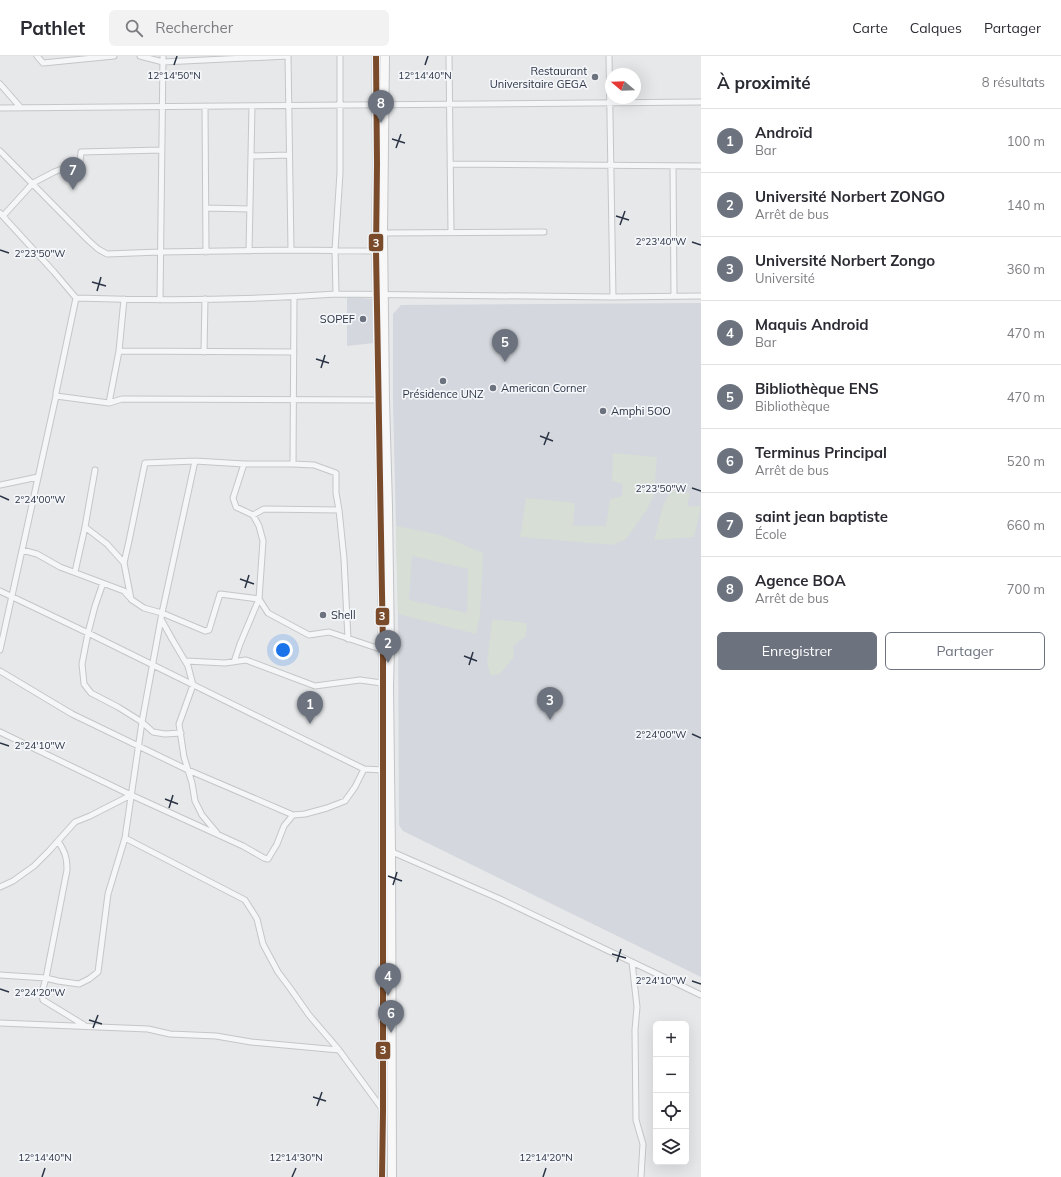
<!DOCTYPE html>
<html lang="fr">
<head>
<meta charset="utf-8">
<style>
  body { margin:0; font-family:Mulish,sans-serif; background:#f2f2f3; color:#2b2b33 }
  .controls { position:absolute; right:12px; bottom:12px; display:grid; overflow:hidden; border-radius:6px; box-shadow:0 4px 16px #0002 }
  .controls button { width:36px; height:36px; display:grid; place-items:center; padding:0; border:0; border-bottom:1px solid #e1e1e2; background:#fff; color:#2b2b33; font:20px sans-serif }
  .compass { position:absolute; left:605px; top:12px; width:36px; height:36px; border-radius:50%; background:#fff; box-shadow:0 4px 16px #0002; rotate:289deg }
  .you { position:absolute; left:283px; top:594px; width:14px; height:14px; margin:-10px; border:3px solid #fff; border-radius:50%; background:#1a73e8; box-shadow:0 0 0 6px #1a73e833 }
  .badge { display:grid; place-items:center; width:26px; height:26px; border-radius:50%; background:#6c737f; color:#fff; font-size:13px; font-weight:700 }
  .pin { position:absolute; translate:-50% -33px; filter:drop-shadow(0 1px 2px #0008) }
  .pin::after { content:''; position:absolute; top:21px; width:14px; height:12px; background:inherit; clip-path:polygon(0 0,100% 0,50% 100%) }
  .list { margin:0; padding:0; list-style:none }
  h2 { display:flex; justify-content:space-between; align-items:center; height:52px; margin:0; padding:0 16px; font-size:17px }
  h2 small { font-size:13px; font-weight:400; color:#7c7c81 }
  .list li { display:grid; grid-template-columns:26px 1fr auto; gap:12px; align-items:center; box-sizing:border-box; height:64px; padding:0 16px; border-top:1px solid #e1e1e2 }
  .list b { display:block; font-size:15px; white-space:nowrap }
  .list p { margin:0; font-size:13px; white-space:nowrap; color:#7c7c81 }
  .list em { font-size:13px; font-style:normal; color:#7c7c81 }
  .actions { display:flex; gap:8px; padding:12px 16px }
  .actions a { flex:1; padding:9px 0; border:1px solid #6c737f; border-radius:6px; text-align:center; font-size:14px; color:#6c737f }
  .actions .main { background:#6c737f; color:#fff }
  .icon { flex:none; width:22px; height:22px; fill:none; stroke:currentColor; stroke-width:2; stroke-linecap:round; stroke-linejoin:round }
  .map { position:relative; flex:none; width:701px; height:1121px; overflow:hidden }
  header { display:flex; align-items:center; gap:24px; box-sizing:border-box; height:56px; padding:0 20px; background:#fff; border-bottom:1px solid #e1e1e2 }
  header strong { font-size:19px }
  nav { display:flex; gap:22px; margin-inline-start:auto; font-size:14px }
  .search { width:280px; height:36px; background:#f2f2f3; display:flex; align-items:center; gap:10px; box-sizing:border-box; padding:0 14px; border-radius:6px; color:#7c7c81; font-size:15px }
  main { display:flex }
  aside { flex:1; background:#fff }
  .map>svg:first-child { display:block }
  .built { fill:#d4d7dd }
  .green { fill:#d6ded6; fill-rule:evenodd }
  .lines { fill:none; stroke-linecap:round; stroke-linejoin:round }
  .minor-casing { stroke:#c4c6c8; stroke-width:7 }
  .primary-casing { stroke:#c2c5c8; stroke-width:10 }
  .minor { stroke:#f5f6f7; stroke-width:5 }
  .primary { stroke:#f8f8f8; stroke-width:8 }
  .bus-1-casing { stroke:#f4f6f9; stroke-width:9 }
  .bus-1 { stroke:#7a4b2a; stroke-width:6 }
  .ticks { fill:none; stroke:#2b3445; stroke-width:1.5 }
  .poi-dot { fill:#6c737f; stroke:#f4f6f9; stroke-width:1.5 }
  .labels { text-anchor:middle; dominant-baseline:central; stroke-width:3.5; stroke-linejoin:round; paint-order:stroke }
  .poi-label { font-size:11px; fill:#2b3445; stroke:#f4f6f9; text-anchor:start }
  .ticks-label { font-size:10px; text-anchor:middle; fill:#2b3445; stroke:#f4f6f9; stroke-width:3.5; stroke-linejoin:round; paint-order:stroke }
  .line-badge { stroke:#f4f6f9; stroke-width:1.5 }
  .badge-label { font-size:11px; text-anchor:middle; font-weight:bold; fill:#fff }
</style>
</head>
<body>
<header>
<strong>Pathlet</strong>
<div class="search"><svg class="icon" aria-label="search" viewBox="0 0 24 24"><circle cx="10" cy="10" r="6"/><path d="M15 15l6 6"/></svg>Rechercher</div>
<nav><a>Carte</a><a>Calques</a><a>Partager</a></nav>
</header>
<main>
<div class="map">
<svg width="701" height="1121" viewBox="0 0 701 1121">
  <rect width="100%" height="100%" fill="#e6e8ea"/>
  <path class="built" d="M347,241L373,243L374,287L347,290Z
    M701,247V921L403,775L399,769L398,558L393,344V258L401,249Z"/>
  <path class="green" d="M613,397L657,401L654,439L646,455L626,483L613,489L520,481L526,442L575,447L573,470H606L610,443L622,440L623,428L612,425Z
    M671,434L690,437L687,450H701L694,481L654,484L663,450Z
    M396,470L441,479L483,497L480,560L476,578L398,558ZM412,500L468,513L467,557L409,544Z
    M492,563L527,567L526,580L513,590L514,601L500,618L491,620L487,608Z"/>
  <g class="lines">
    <defs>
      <path id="minor" d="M37,0L43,7L114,0
        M140,0L163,6L288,0
        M288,0L291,194
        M449,0L451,176
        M609,0L613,241
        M0,28L21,52
        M205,50L206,196
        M0,52L701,46
        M0,95L88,184L98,193L107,198L160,196L291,194L376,195
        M251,100L289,99
        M450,108L701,110
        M673,110L674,240
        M206,152L250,153
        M0,157L54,216L76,242C163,245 250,244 336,238L613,241L701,240
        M3,160L33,127L54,116L80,106L81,96L162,94
        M381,177L544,176
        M249,195L252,50
        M336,238L335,194L340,117V0
        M124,243L119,295L109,347L122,343L379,344
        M160,244L163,0
        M119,295L294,296
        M204,296L205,243
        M56,340L109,347
        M293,408L294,241
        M0,429L38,421
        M253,459L264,453L339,454L344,503L348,583
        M85,471L107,488L124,507L131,543
        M22,494L37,498L60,511L124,535L132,544L144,552L162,557L205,575L209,574L220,538L259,543L268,557L309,579L329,576L383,594
        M124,507L129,485L145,407L195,405L244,408H293L314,409L336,417V437L339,454
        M75,516L85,471L95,414
        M103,527L95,550L88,577L82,608L84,628L91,637L118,651L142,666L153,676L165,678L181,677
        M0,535L88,577L364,713L383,714
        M161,563L172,583L188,610L193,629L179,668L184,701L192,727L195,745L202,759L217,777
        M0,594L56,340V337L76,242
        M186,605L225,607L246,604L315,630L360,624L382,627
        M234,606L240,588L259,543L263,485L259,470L253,459L236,451L233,442L244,408
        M0,615L72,658L188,714L293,759
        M0,676L131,739L243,790L264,802L268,803L277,788L284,770L293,759L305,758L327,752L345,745L355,731L364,713
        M125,782L245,844L257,863L263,888L278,916L290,932L309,959L339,994
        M58,785C65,796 67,801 67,814L46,922L42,936L43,944L84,969
        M390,795L500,843L701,939
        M0,831L13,825L34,810L49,795L75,766L90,760L131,739
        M632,906L637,951L635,974L636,1064L643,1088L641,1121
        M0,919L46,922L58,925L79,928L89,923L98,916L108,838L125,782L142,666L162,557L195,405
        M0,967L148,973L170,978L216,980L251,986L339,994L383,1054"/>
      <path id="primary" d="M376,0L377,108L376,195L378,279L383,594V1055L382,1121
        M385,0L383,177L385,345L388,451L390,593L389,630L391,795L392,1121"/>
    </defs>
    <use href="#minor" class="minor-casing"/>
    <use href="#primary" class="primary-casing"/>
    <use href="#minor" class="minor"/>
    <use href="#primary" class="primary"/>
    <defs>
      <path id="bus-1" d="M376,0L377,108L376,195L383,594V1055L382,1121"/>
    </defs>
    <use href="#bus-1" class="bus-1-casing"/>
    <use href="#bus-1" class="bus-1"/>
  </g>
  <path class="ticks" d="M174,9L177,0M425,9L428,0M392,83L405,87M396,92L401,78M616,160L629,164M620,169L625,155M692,186L701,189M0,194L9,197M92,226L106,230M97,235L101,221M316,303L329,307M321,312L325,299M540,380L553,385M544,389L549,376M692,432L701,435M0,440L9,444M240,523L254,528M245,532L249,519M464,600L477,605M469,609L473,596M692,678L701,682M0,687L9,690M165,743L178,748M169,752L173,739M388,820L402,825M393,829L397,816M612,898L626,902M617,906L621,893M692,925L701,928M0,933L9,936M89,964L102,968M93,972L98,959M313,1041L326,1045M317,1050L322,1036M42,1121L45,1112M292,1121L296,1112M543,1121L546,1112"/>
  <g class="poi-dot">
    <circle cx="595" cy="21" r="4"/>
    <circle cx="363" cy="263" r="4"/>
    <circle cx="443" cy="325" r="4"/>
    <circle cx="493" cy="332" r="4"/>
    <circle cx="603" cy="355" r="4"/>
    <circle cx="323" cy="559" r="4"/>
  </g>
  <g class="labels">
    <g class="poi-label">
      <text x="587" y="15" text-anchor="end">Restaurant<tspan x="587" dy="13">Universitaire GEGA</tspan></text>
      <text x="355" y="263" text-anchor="end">SOPEF</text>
      <text x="501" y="332">American Corner</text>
      <text x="443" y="338" text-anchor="middle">Présidence UNZ</text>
      <text x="611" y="355">Amphi 5OO</text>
      <text x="331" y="559">Shell</text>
    </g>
  </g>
  <g class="ticks-label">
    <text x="174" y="23">12°14'50"N</text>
    <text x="425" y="23">12°14'40"N</text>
    <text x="661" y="189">2°23'40"W</text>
    <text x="40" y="201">2°23'50"W</text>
    <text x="661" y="436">2°23'50"W</text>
    <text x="40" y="447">2°24'00"W</text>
    <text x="661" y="682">2°24'00"W</text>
    <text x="40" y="693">2°24'10"W</text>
    <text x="661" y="928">2°24'10"W</text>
    <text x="40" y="940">2°24'20"W</text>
    <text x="45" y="1105">12°14'40"N</text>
    <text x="296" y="1105">12°14'30"N</text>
    <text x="546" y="1105">12°14'20"N</text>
  </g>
  <g class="line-badge">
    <rect x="368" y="177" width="16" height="19" rx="4" fill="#7a4b2a"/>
    <rect x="375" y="551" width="15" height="19" rx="4" fill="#7a4b2a"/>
    <rect x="375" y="985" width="16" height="19" rx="4" fill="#7a4b2a"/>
  </g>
  <g class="badge-label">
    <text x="376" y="191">3</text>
    <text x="382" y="564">3</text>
    <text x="383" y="998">3</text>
  </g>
</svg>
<div class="controls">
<button>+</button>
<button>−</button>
<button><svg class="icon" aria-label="locate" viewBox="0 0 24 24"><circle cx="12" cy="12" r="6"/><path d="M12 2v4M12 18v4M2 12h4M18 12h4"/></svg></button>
<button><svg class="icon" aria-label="layers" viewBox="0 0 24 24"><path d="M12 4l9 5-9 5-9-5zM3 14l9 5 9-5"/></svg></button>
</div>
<svg class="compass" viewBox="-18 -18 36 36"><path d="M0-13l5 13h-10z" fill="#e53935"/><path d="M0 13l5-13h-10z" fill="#7c7c81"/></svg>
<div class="you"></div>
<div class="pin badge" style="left:310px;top:668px">1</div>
<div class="pin badge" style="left:388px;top:607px">2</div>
<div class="pin badge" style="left:550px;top:664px">3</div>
<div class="pin badge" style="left:388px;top:940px">4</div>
<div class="pin badge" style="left:505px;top:306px">5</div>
<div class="pin badge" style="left:391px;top:977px">6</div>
<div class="pin badge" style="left:73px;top:134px">7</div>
<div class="pin badge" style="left:381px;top:67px">8</div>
</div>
<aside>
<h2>À proximité<small>8 résultats</small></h2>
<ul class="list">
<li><span class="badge">1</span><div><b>Androïd</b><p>Bar</p></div><em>100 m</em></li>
<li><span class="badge">2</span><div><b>Université Norbert ZONGO</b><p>Arrêt de bus</p></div><em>140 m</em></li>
<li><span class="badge">3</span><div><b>Université Norbert Zongo</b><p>Université</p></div><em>360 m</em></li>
<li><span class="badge">4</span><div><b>Maquis Android</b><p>Bar</p></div><em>470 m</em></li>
<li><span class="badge">5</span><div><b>Bibliothèque ENS</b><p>Bibliothèque</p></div><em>470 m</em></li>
<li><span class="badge">6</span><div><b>Terminus Principal</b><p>Arrêt de bus</p></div><em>520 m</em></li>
<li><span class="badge">7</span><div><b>saint jean baptiste</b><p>École</p></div><em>660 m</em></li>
<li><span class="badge">8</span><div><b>Agence BOA</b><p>Arrêt de bus</p></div><em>700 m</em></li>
</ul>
<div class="actions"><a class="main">Enregistrer</a><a>Partager</a></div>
</aside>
</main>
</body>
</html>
